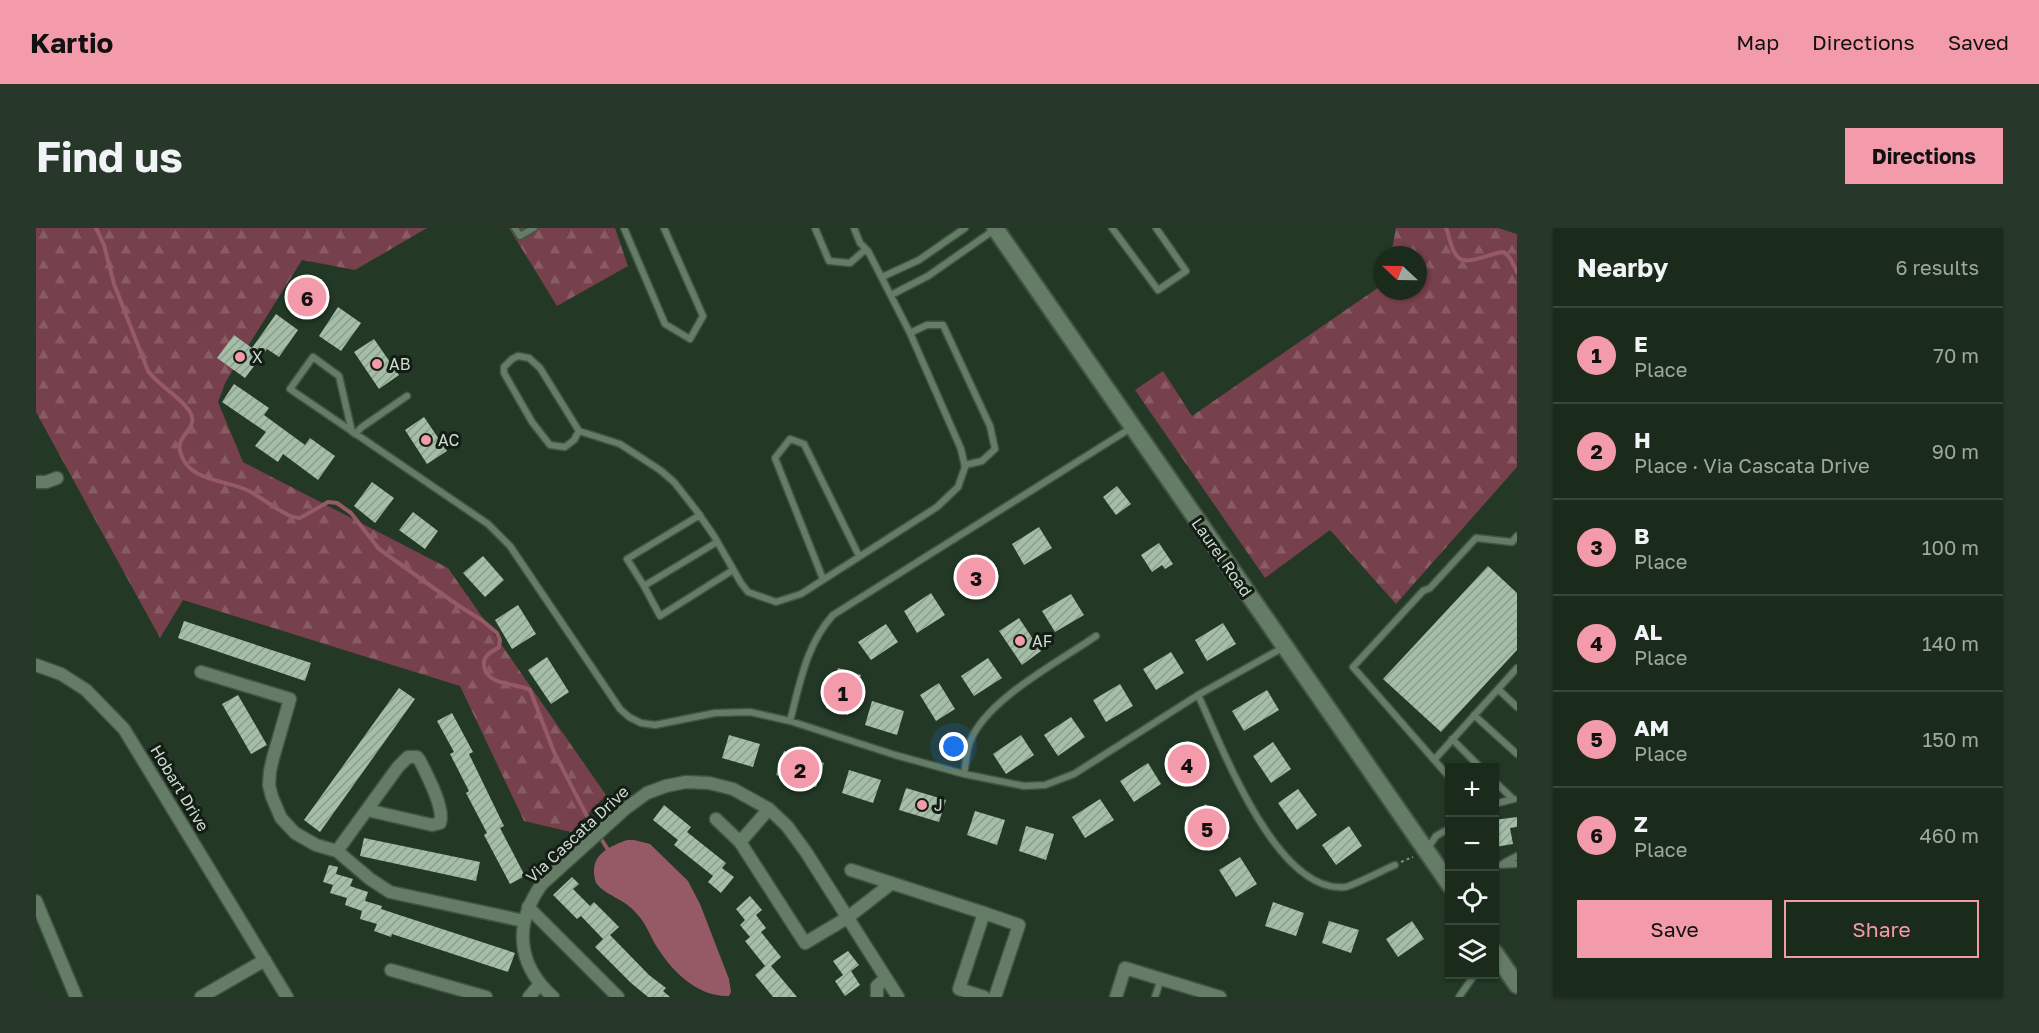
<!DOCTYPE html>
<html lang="en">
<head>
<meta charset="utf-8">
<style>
  body { margin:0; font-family:"Golos Text",sans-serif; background:#273729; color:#f1f3f6 }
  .controls { position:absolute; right:18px; bottom:18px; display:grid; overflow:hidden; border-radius:0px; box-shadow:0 2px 4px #0004 }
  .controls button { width:54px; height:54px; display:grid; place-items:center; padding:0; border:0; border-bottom:2px solid #38473b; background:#1a2b1c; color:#f1f3f6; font:30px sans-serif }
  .compass { position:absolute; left:1337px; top:18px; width:54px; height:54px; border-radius:50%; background:#1a2b1c; box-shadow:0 2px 4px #0004; rotate:292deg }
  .you { position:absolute; left:918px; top:519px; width:21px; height:21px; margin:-15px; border:4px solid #fff; border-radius:50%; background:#1a73e8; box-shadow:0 0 0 9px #1a73e833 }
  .badge { display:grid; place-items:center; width:39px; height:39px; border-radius:50%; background:#f39aab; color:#111; font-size:20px; font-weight:700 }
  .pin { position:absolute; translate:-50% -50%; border:3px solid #fff; box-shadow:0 2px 6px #0006 }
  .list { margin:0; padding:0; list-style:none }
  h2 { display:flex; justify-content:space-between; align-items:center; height:78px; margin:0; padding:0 24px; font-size:26px }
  h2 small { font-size:20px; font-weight:400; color:#9fa7a3 }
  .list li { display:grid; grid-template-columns:39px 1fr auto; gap:18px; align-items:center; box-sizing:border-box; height:96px; padding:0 24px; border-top:2px solid #38473b }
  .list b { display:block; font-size:22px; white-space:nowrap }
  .list p { margin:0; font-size:20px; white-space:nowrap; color:#9fa7a3 }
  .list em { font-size:20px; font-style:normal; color:#9fa7a3 }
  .actions { display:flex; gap:12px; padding:18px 24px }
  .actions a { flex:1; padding:14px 0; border:2px solid #f39aab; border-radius:0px; text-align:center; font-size:21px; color:#f39aab }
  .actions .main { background:#f39aab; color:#111 }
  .icon { flex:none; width:33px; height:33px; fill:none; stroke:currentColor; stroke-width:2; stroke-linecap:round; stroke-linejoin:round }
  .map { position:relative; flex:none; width:1481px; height:769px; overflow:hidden; border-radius:0px }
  header { display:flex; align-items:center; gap:36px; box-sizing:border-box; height:84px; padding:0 30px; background:#f39aab; color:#111 }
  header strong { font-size:28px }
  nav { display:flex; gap:33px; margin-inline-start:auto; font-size:21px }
  .intro { display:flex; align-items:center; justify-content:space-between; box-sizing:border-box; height:144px; padding:0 36px }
  h1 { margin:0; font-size:42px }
  .button { padding:15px 27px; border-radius:0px; background:#f39aab; color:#111; font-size:21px; font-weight:700 }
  main { display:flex; gap:36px; padding:0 36px }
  aside { flex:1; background:#1a2b1c; border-radius:0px; box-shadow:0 2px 4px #0004 }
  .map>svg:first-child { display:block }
  .forest { fill:url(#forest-firs) }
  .water { fill:#955a66 }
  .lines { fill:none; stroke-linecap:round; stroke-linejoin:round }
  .stream { stroke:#955a66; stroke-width:4 }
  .building { fill:url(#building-hatch) }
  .lane-casing { stroke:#425444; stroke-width:9 }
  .street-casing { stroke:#425444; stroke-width:15 }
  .secondary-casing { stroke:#425444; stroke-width:20 }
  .path { stroke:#7f9081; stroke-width:2; stroke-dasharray:3 3; stroke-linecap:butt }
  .lane { stroke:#657c67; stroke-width:6 }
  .street { stroke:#657c67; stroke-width:12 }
  .secondary { stroke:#657c67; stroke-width:16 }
  .poi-dot { fill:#f39aab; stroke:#141d15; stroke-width:2 }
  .labels { text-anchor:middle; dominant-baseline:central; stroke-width:6; stroke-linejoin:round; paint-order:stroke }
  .poi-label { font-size:16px; fill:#cedbcf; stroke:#141d15; text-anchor:start }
  .street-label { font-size:16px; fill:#cedbcf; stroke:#141d15 }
</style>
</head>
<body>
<header>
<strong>Kartio</strong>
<nav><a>Map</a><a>Directions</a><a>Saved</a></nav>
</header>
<div class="intro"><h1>Find us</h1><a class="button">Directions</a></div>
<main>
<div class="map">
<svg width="1481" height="769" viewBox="0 0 1481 769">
  <defs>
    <pattern id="forest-firs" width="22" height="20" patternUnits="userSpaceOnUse" patternTransform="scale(1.5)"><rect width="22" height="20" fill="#76404c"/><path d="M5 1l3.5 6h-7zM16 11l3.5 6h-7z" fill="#885b65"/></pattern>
    <pattern id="building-hatch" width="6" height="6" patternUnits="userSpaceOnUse" patternTransform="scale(1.5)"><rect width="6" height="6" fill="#a5bea7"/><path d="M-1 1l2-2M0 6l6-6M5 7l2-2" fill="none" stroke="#8b9f8d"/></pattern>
  </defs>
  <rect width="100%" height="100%" fill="#233926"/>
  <path class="forest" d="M0,0H391L319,42L266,32L190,153L182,174L207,234L412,340L570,567L535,604L488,593L424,458L147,372L124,410L0,184Z
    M473,0H579L592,38L521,78Z
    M1360,0H1462L1481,6V239L1360,376L1294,302L1229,350L1099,162L1127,143L1156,188L1346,57V63H1382V27H1355Z"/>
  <path class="water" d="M591,612H598L614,616L652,653L664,676L693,751L695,764L693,768C660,769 635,742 619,716C613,705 609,694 600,685C589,671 570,668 560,655C552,629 569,620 591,612Z"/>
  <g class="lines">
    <path class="stream" d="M60,0L68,17L78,56L112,143C123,158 149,172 155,186C162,200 140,208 144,223C152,255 190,251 213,263C228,271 241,283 257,289L264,290L292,274L301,275L315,285L343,321L423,378L447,393L461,405L464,412L463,419C456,424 447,427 448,437C449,458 481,455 494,462L518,524L552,590L574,625
      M1410,0C1414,9 1414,20 1421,28C1430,40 1455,24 1468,24L1474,30L1481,44"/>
  </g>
  <path class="building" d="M258,51H286L285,87L257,86Z
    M302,79L325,95L305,123L283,108Z
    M240,86L262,102L243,129L231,121L209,150L181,130L198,107L216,120Z
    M338,111L363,147L343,161L318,124Z
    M198,156L233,180L228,187L269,217L274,210L299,228L282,252L247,226L242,234L219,218L230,204L186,174Z
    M388,189L411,223L391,236L369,202Z
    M336,254L358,270L339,295L318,278Z
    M1081,258L1095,276L1080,287L1067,269Z
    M377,284L402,303L389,321L363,302Z
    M1003,299L1016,320L988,337L976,316Z
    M1123,315L1137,336L1129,341L1126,337L1116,344L1105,327Z
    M447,328L468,352L449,369L427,345Z
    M950,328L963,348L930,370L917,351Z
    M1452,338L1481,365V422L1405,504L1347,451Z
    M895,365L909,387L881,405L868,383Z
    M1035,366L1048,387L1019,404L1006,383Z
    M482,377L500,406L476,421L459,392Z
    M983,390L1005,423L986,437L963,403Z
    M148,393L275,435L269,453L142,410Z
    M1187,395L1200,416L1171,433L1159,412Z
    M850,396L862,414L835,432L822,414Z
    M1135,424L1148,445L1120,462L1107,441Z
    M511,429L533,464L515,476L492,442Z
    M952,430L966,450L938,468L925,448Z
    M802,440L825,447L812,487L790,480Z
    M903,455L919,481L900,493L884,467Z
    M1084,456L1097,478L1070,494L1057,472Z
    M363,460L379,471L284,604L268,592Z
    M1231,462L1243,482L1208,503L1196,483Z
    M202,467L231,517L215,526L186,476Z
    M836,473L868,483L861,507L829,497Z
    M416,485L437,524L433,526L468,598L464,600L489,648L474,656L448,607L451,605L430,565L433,563L414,526L418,524L401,493Z
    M1035,489L1049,509L1022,528L1008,507Z
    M693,507L724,516L717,539L686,530Z
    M985,507L998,527L970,546L957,526Z
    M1153,513L1169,550L1149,559L1133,521Z
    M1237,514L1255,541L1235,555L1217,528Z
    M748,523L788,535L780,559L740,547Z
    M1112,535L1125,556L1098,574L1084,553Z
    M813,542L845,552L837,575L806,565Z
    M870,560L910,572L903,594L863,582Z
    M1262,561L1281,587L1261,602L1242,575Z
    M1064,571L1078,592L1049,610L1036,589Z
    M1170,576L1193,610L1173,623L1150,589Z
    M628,577L655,599L651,604L690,635L686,640L698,649L685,665L672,654L677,648L638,617L642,612L617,592Z
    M939,583L969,592L961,617L931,607Z
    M1481,589V599L1474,600L1477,616L1459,619L1458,592Z
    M990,598L1018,606L1010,632L983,623Z
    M1313,598L1326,618L1300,637L1286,617Z
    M328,610L444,634L440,653L324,628Z
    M1204,629L1221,656L1200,669L1183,642Z
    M293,637L302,639L300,646L317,651L314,658L332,664L329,673L346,678L345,681L479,725L472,744L356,706L355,709L338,703L341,696L324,691L326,683L309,677L311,670L294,665L297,657L287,654Z
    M536,649L543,656L537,661L554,678L558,674L583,699L574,707L613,747L630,760L627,763L634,769H612L595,755L559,719L567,711L545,688L541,691L517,667Z
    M714,668L726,682L720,687L730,700L725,704L745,729L735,738L761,769H737L719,747L729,738L709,713L714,709L704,697L709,692L700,681Z
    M1237,674L1268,685L1260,708L1229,698Z
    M1293,693L1323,702L1315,725L1286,715Z
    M1376,693L1388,711L1362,729L1350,711Z
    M812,723L823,737L815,743L824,757L809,768L799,753L807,747L797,733Z"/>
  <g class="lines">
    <defs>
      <path id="lane" d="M479,0L484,8L498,0
        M588,0L629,96L654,111L667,88L628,0
        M779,0L793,33L814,35L830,21
        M1076,0L1122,62L1150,43L1120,0
        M846,49L883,32L929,0
        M855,67L892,48L958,2
        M874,105L891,97H907L954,198L959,221L946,233L929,237
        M482,128L493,130L504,140L543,203L538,212L529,219L514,217L496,194L468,145V139L476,131Z
        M543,203L584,216L624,242L638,254L660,282L678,308L705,355L712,364L740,374L765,366L901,279L922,259L929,239L925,221L874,105L832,23L824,15L818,0
        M316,204L303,148L277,129L254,161L452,296L474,318L584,481L593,489L605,495L619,497L679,485L714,484L754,493L859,527L928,546L988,558L1009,557L1038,546L1162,467L1248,419
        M319,206L326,199L371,168
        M664,287L591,331L608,358L681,314
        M787,351L739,230L754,211L768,216L823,328
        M608,358L624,388L697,342
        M1462,461L1481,479
        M1162,467C1186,518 1240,666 1309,659C1317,658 1349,641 1359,637
        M1438,487L1481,526
        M754,493C764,455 770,417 797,387L1095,200
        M1416,511L1445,540
        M1398,532L1481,440
        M928,546C930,536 930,524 934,514C949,472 1024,433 1060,408
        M1414,550L1317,439L1387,363L1394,360L1440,310L1476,314L1481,308
        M1458,553L1477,571
        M1458,576L1478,571
        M1392,620L1400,608L1414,600
        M1468,635L1481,628
        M1458,637L1481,636
        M1119,769L1125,751
        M1423,769L1439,746"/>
      <path id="street" d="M0,254H10L21,250
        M0,437L25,446L50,462L88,501L251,769
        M165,444L254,471L237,530L234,543L233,557L236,569L245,590L259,605L280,617L301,623L334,651L354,664L488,693
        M680,591L704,614L769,715L811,690L856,655
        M704,614L733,581
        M301,623L362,539L372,529H381L384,533C391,547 409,580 404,595L396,597L331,582
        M815,642L948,685
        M0,673L40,769
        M492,679L582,769
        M355,742L450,769
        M165,769L229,732
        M493,769L504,756
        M517,769C480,736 478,695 506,656L589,581L611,565L630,558L650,554L673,555L697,561L733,581L751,598L770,624L862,769
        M841,769V758L850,750
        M948,769L923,761L948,685L983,697L959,769
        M1080,769L1089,740L1184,769"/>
      <path id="secondary" d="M959,0L1414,657
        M1458,724L1481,757"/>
    </defs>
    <use href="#lane" class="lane-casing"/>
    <use href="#street" class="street-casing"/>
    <use href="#secondary" class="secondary-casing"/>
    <path class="path" d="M1365,634L1377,629"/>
    <use href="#lane" class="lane"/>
    <use href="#street" class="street"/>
    <use href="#secondary" class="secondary"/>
  </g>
  <g class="poi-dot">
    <circle cx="204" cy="129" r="6"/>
    <circle cx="341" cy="136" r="6"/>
    <circle cx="390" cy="212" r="6"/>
    <circle cx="984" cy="413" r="6"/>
    <circle cx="886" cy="577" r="6"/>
  </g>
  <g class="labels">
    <g class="poi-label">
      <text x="216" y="129">X</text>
      <text x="353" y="136">AB</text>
      <text x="402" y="212">AC</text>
      <text x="996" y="413">AF</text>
      <text x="898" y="577">J</text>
    </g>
    <g class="street-label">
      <text transform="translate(1186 329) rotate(55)">Laurel Road</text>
      <text transform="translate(144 560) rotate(59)">Hobart Drive</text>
      <text transform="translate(541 606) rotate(-43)">Via Cascata Drive</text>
    </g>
  </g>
</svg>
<div class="controls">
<button>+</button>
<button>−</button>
<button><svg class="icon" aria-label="locate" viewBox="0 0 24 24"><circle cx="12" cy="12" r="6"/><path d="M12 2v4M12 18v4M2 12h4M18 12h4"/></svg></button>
<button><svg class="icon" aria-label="layers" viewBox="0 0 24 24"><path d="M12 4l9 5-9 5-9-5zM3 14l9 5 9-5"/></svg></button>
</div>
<svg class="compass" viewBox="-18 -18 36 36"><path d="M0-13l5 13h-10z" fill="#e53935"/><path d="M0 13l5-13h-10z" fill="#9fa7a3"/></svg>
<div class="you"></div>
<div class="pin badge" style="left:807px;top:464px">1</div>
<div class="pin badge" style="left:764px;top:541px">2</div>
<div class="pin badge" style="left:940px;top:349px">3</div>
<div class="pin badge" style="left:1151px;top:536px">4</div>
<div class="pin badge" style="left:1171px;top:600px">5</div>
<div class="pin badge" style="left:271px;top:69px">6</div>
</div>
<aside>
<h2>Nearby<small>6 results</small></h2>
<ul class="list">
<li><span class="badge">1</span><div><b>E</b><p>Place</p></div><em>70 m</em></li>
<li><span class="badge">2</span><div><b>H</b><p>Place · Via Cascata Drive</p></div><em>90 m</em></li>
<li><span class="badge">3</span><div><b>B</b><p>Place</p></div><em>100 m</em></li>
<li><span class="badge">4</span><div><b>AL</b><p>Place</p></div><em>140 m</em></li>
<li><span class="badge">5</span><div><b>AM</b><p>Place</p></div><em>150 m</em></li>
<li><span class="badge">6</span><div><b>Z</b><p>Place</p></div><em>460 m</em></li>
</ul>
<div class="actions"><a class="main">Save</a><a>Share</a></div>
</aside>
</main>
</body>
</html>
